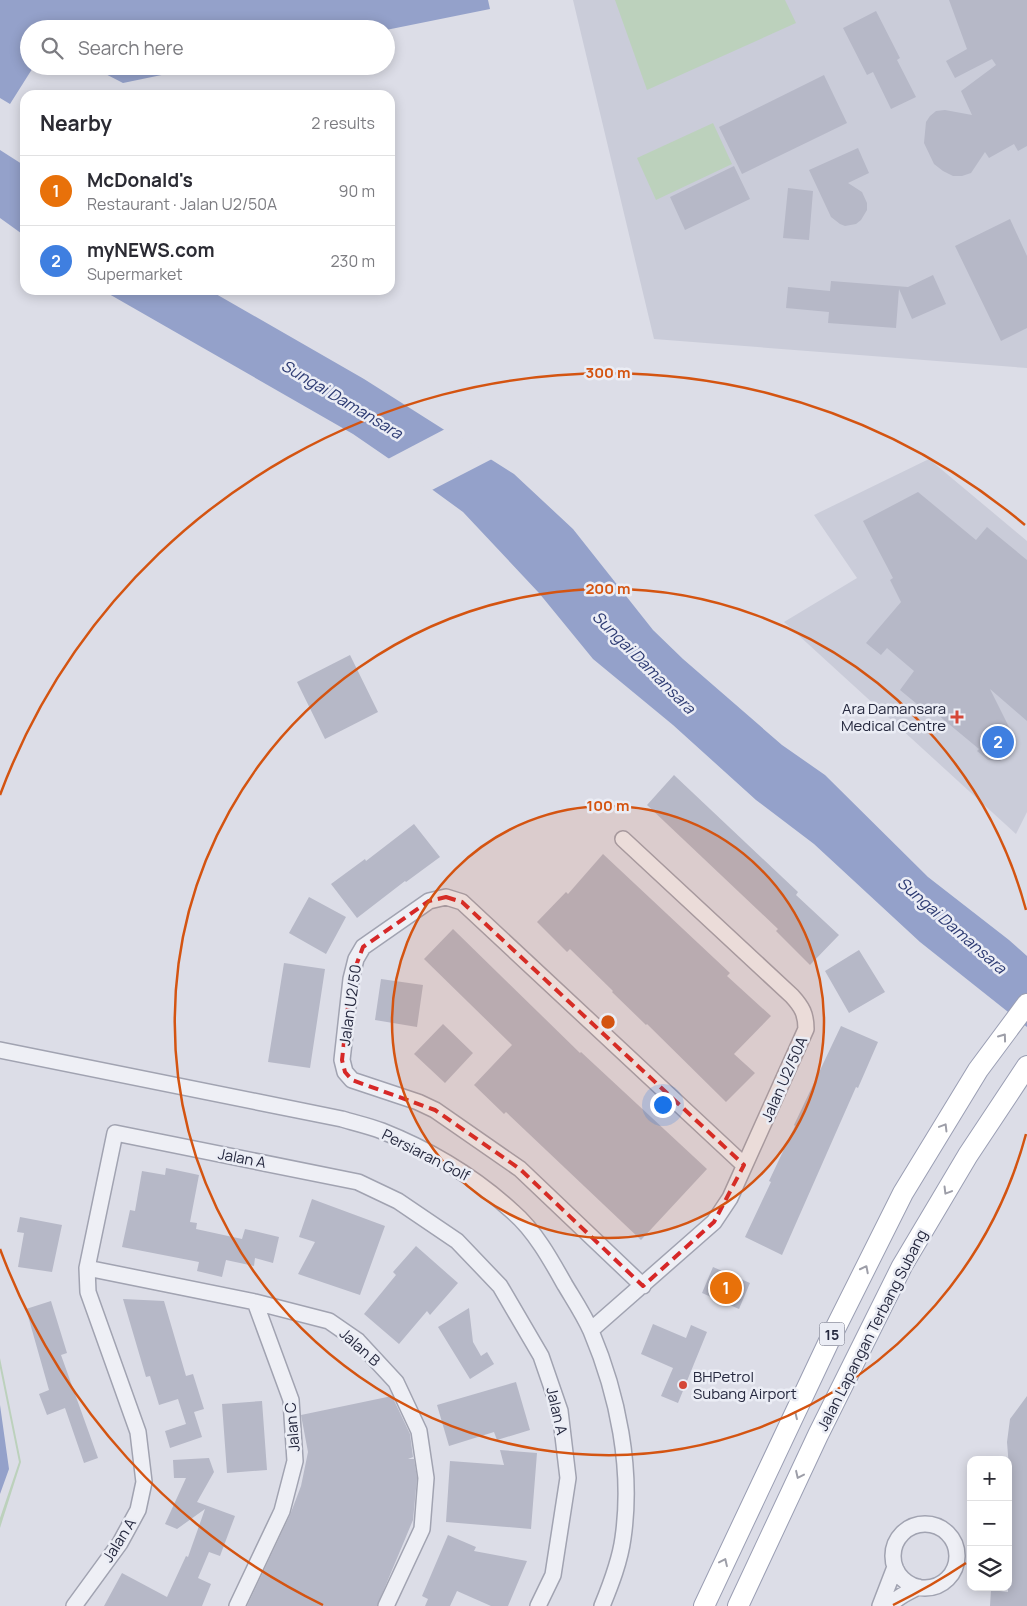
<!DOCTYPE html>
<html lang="en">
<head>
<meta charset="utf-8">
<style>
  body { margin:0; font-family:Manrope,sans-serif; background:#f2f2f3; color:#2b2b33 }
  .controls { position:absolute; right:15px; bottom:15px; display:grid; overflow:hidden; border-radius:10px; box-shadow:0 2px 12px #0003 }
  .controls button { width:45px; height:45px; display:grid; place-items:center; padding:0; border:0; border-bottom:1px solid #e1e1e2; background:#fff; color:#2b2b33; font:25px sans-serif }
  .you { position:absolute; left:662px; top:1104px; width:18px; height:18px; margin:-12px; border:4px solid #fff; border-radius:50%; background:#1a73e8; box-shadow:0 0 0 8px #1a73e833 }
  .badge { display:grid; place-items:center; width:32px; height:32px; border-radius:50%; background:#0f766e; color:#fff; font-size:16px; font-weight:700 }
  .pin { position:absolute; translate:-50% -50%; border:2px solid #fff; box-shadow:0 1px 5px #0006 }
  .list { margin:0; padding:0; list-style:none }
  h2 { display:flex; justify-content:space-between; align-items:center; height:65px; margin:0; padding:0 20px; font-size:21px }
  h2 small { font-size:16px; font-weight:400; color:#7c7c81 }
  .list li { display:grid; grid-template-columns:32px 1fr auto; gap:15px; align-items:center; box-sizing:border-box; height:70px; padding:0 20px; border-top:1px solid #e1e1e2 }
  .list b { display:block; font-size:19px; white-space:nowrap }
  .list p { margin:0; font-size:16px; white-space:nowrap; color:#7c7c81 }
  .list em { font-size:16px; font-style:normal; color:#7c7c81 }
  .icon { flex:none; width:28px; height:28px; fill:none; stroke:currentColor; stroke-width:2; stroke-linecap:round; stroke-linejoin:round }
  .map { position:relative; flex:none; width:1027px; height:1606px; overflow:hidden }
  .search { position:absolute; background:#fff; box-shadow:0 2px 12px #0003; left:20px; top:20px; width:375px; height:55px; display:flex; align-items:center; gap:12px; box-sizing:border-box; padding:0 18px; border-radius:28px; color:#7c7c81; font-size:19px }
  .panel { position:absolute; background:#fff; box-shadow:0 2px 12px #0003; left:20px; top:90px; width:375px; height:205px; border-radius:15px }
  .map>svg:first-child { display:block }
  .built { fill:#caccd9 }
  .green { fill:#bcd1bc }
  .water { fill:#94a1ca }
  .pier { fill:#dcdde7 }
  .building { fill:#b6b8c7 }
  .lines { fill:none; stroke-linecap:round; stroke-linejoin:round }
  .minor-casing { stroke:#a1a3b1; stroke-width:18 }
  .major-casing { stroke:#9a9eb3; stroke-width:22 }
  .minor { stroke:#eeeff5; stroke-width:15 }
  .major { stroke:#fff; stroke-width:20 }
  .oneway { stroke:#9d9ea8 }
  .marked { fill:none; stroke:#d62828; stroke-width:4; stroke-dasharray:10 6; stroke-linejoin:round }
  .ring { fill:none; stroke:#d45411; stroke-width:2.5 }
  .poi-dot { fill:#d54738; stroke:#ebedf5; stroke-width:2 }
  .labels { text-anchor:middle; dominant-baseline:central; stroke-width:5; stroke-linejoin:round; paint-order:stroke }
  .shield { fill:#ebedf5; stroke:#606375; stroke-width:1 }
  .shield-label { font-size:14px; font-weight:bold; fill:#25283e }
  .poi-label { font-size:15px; fill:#25283e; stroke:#ebedf5; text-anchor:end }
  .street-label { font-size:15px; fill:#25283e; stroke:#ebedf5 }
  .water-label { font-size:16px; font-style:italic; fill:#2d3b73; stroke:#ebedf5 }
  .centre { fill:#d45411; stroke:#ebedf5; stroke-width:2.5 }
  .ring-label { font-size:15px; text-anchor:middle; font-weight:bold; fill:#d45411; stroke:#ebedf5; stroke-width:5; stroke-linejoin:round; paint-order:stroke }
</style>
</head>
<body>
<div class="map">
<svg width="1027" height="1606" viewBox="0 0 1027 1606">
  <rect width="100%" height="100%" fill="#dcdde7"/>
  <path class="built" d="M573,0H1027V368L654,339Z
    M929,459L1027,541V812L1016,834L784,622L857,578L814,515Z"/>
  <path class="green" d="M615,0H785L796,23L647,90Z
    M713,123L732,164L656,200L637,158Z
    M0,1358L21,1462L0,1528V1518L19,1462L0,1368Z"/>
  <path class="water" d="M0,0H488L490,9L386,30L29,29V66H34L10,104L0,98Z
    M90,66H205L123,83Z
    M0,150L25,166V236L0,218Z
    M102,290H209L364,379L514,474L573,529L653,630L683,659L782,745L825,775L928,877L1009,940L1027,956V1027L920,942L814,844L756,800L673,725L593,659L539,593L463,512L404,469L353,434Z
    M0,1405L9,1469L0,1494Z"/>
  <path class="pier" d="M447,428L494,458L430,491L386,460Z"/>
  <path class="building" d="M949,0H1027V146L1018,151L1014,144L989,158L985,152L971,173L962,176H953L943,171L934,164L924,143L926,122L930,116L936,111L945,110L972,115L961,91L996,65L992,59L955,78L946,61L967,49Z
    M876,11L900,58L897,60L916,97L891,109L873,72L867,75L843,28Z
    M824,75L847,123L742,174L719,127Z
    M858,148L869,173L848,183L862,192L867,203V210L861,220L856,224L845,226L840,224L831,217L809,170Z
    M734,166L750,199L685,230L670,197Z
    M788,188L813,191L809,240L783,238Z
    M1010,219L1027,256V328L1001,341L955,246Z
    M933,275L946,304L912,319L899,289L896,328L828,323L829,312L786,308L788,287L830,291L831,281L908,287Z
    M918,492L976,540L987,527L1027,560V721L990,689L1014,737L1013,748L1008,756L1000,761L988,760L977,751L979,749L926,705L923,709L900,690L914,671L887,648L881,655L866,643L901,602L890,580L893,578L863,521Z
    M350,655L378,712L325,739L297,682Z
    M674,775L798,892L796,895L839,935L810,965L776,931L778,929L647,805Z
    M414,824L440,857L406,882L405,881L357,918L331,884L365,859L366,861Z
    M603,854L730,973L727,976L771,1016L734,1054L755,1073L726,1102L647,1024L646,1025L612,992L613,991L570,949L567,952L537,922L566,892L568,894Z
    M309,897L346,917L326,954L289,933Z
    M453,929L580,1053L581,1052L707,1169L641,1240L506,1112L504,1114L474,1085L512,1045L424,959Z
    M859,950L885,992L849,1013L825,971Z
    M284,963L325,969L310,1068L268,1062Z
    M381,979L423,985L417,1027L375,1020Z
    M443,1024L473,1053L445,1083L414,1054Z
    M841,1026L878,1042L858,1088L856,1087L782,1255L745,1237L771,1182L769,1181L795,1126L794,1125Z
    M166,1168L199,1175L190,1222L197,1223L196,1229L242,1239L245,1229L279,1237L273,1263L255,1258L254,1266L226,1260L222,1277L197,1271L199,1262L122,1247L130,1210L135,1211L142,1171L165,1175Z
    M312,1199L385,1226L360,1295L298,1274L315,1242L299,1237Z
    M20,1217L62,1225L52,1272L18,1267L24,1233L17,1232Z
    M416,1246L458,1283L430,1315L427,1311L399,1344L364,1314L396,1275L393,1272Z
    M713,1267L750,1283L739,1309L702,1293Z
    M123,1299L164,1301L186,1376L193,1374L204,1409L194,1412L202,1437L170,1448L165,1431L186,1424L178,1399L159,1405L150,1376L146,1377Z
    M51,1301L67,1353L61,1355L98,1458L84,1463L65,1408L47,1415L39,1394L49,1390L26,1309Z
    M469,1308L473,1342L481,1356L487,1352L494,1364L470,1379L438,1327Z
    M653,1324L686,1338L691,1325L707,1332L678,1403L661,1396L673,1368L641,1354Z
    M516,1382L530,1430L497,1440L494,1432L449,1446L437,1405Z
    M392,1396L410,1434L413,1457L408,1459H414L417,1478L413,1520L377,1606H247L290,1515L301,1486L308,1452L301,1415Z
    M1027,1396V1606H990L991,1590L1008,1592V1499L1009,1493H1011L1007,1442L1010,1419Z
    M262,1401L267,1470L227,1473L222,1404Z
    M500,1450L537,1453L531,1529L446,1522L450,1461L504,1465Z
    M209,1458L214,1472L197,1502L235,1516L220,1556L209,1552L198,1578L211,1584L202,1606H104L122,1573L167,1597L186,1556L188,1557L205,1509L177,1529L165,1524L186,1478H174L173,1460Z
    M448,1535L476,1547L474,1551L527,1561L508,1606H491L457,1591L450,1606H425L428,1599L422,1596Z"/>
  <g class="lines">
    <defs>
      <path id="minor" d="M0,1050L342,1119C355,1123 369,1126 382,1131C430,1150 475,1177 513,1212C535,1231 551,1260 565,1285C574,1300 584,1315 591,1331C618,1395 633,1469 623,1538C620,1561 611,1584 602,1606
        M87,1268L255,1302L329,1321L358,1341L396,1382L419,1431L426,1478L422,1529L386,1606
        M643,1286L520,1169L435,1110L418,1102L352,1080L345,1072L342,1060L351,979L356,959L363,947L429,901L446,897L462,902L744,1165
        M591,1330L714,1222L730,1198L806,1029C806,1014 802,1007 792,996L623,839
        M893 1556a32 32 0 1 1 64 0a32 32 0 1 1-64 0Z
        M74,1606L120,1543L138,1510L144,1482L138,1432L88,1292L87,1268L115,1133L358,1182L398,1201L457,1241L500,1286L541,1356L560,1411L568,1478L553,1575L538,1606
        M237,1606L282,1511L295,1461L291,1400L255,1302
        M880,1606L895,1567
        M890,1606C896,1597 909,1592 918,1587"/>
      <path id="major" d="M704,1606L830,1339L903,1193L978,1070L1027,1004
        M738,1606L818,1435L902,1266L968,1155L1027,1066"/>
    </defs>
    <use href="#minor" class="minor-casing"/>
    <use href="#major" class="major-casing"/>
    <use href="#minor" class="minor"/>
    <use href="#major" class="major"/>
  </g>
  <defs><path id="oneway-chevron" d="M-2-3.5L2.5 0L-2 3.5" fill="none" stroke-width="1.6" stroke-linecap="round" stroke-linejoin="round" transform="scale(1.25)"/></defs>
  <g class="oneway">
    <use href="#oneway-chevron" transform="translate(1003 1037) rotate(-54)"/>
    <use href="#oneway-chevron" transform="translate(944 1127) rotate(-59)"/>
    <use href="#oneway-chevron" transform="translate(947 1191) rotate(121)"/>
    <use href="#oneway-chevron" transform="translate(865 1269) rotate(-63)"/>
    <use href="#oneway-chevron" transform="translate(794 1415) rotate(-65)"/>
    <use href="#oneway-chevron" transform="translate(799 1475) rotate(115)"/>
    <use href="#oneway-chevron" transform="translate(724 1562) rotate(-65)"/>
  </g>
  <path class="marked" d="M446,897L462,902L744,1165L714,1222L643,1286L520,1169L435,1110L352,1080L345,1072L342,1060L351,979L363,947L429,901Z"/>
  <circle cx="608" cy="1022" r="216" fill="#d45411" fill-opacity=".12"/>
  <g class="ring">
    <circle cx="608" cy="1022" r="216"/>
    <path d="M1026 1134A433 433 0 1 1 1026 910"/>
    <path d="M966 1563A649 649 0 0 1 893 1605M323 1605A649 649 0 0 1 0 1249M0 795A649 649 0 0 1 1025 525"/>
  </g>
  <g class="poi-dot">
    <path d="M954.5 709.5h5v5h5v5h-5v5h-5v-5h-5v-5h5z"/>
    <circle cx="683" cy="1385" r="5"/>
  </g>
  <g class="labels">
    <rect class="shield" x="819.5" y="1322.5" width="25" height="23" rx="4"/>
    <g class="shield-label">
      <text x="832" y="1334">15</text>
    </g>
    <g class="poi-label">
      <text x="946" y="708">Ara Damansara<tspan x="946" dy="17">Medical Centre</tspan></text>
      <text x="693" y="1376" text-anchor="start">BHPetrol<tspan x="693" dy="17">Subang Airport</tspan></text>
    </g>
    <g class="street-label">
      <text transform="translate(350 1005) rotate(-82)">Jalan U2/50</text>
      <text transform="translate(784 1079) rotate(-66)">Jalan U2/50A</text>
      <text transform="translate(426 1155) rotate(27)">Persiaran Golf</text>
      <text transform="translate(242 1158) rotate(11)">Jalan A</text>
      <text transform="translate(872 1330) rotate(-63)">Jalan Lapangan Terbang Subang</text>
      <text transform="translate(360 1347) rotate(42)">Jalan B</text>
      <text transform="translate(557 1411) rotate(77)">Jalan A</text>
      <text transform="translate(292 1427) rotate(-95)">Jalan C</text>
      <text transform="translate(119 1540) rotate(-58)">Jalan A</text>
    </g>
    <g class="water-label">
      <text transform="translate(342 399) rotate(31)">Sungai Damansara</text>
      <text transform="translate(644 662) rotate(45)">Sungai Damansara</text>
      <text transform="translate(952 925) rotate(41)">Sungai Damansara</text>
    </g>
  </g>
  <circle cx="608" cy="1022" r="8" class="centre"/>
  <g class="ring-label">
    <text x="608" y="378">300 m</text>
    <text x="608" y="594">200 m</text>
    <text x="608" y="811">100 m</text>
  </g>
</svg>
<div class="controls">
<button>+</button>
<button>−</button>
<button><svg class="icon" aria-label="layers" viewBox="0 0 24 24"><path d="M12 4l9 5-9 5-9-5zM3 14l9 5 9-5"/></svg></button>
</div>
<div class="you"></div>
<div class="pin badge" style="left:726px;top:1288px;background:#e8710a">1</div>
<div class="pin badge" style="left:998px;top:742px;background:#3f7fe0">2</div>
<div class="search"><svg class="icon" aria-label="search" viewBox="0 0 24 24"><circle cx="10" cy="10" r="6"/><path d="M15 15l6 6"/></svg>Search here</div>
<section class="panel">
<h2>Nearby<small>2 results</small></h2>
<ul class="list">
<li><span class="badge" style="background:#e8710a">1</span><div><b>McDonald's</b><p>Restaurant · Jalan U2/50A</p></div><em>90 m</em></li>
<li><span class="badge" style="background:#3f7fe0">2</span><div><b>myNEWS.com</b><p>Supermarket</p></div><em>230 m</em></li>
</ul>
</section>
</div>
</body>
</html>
